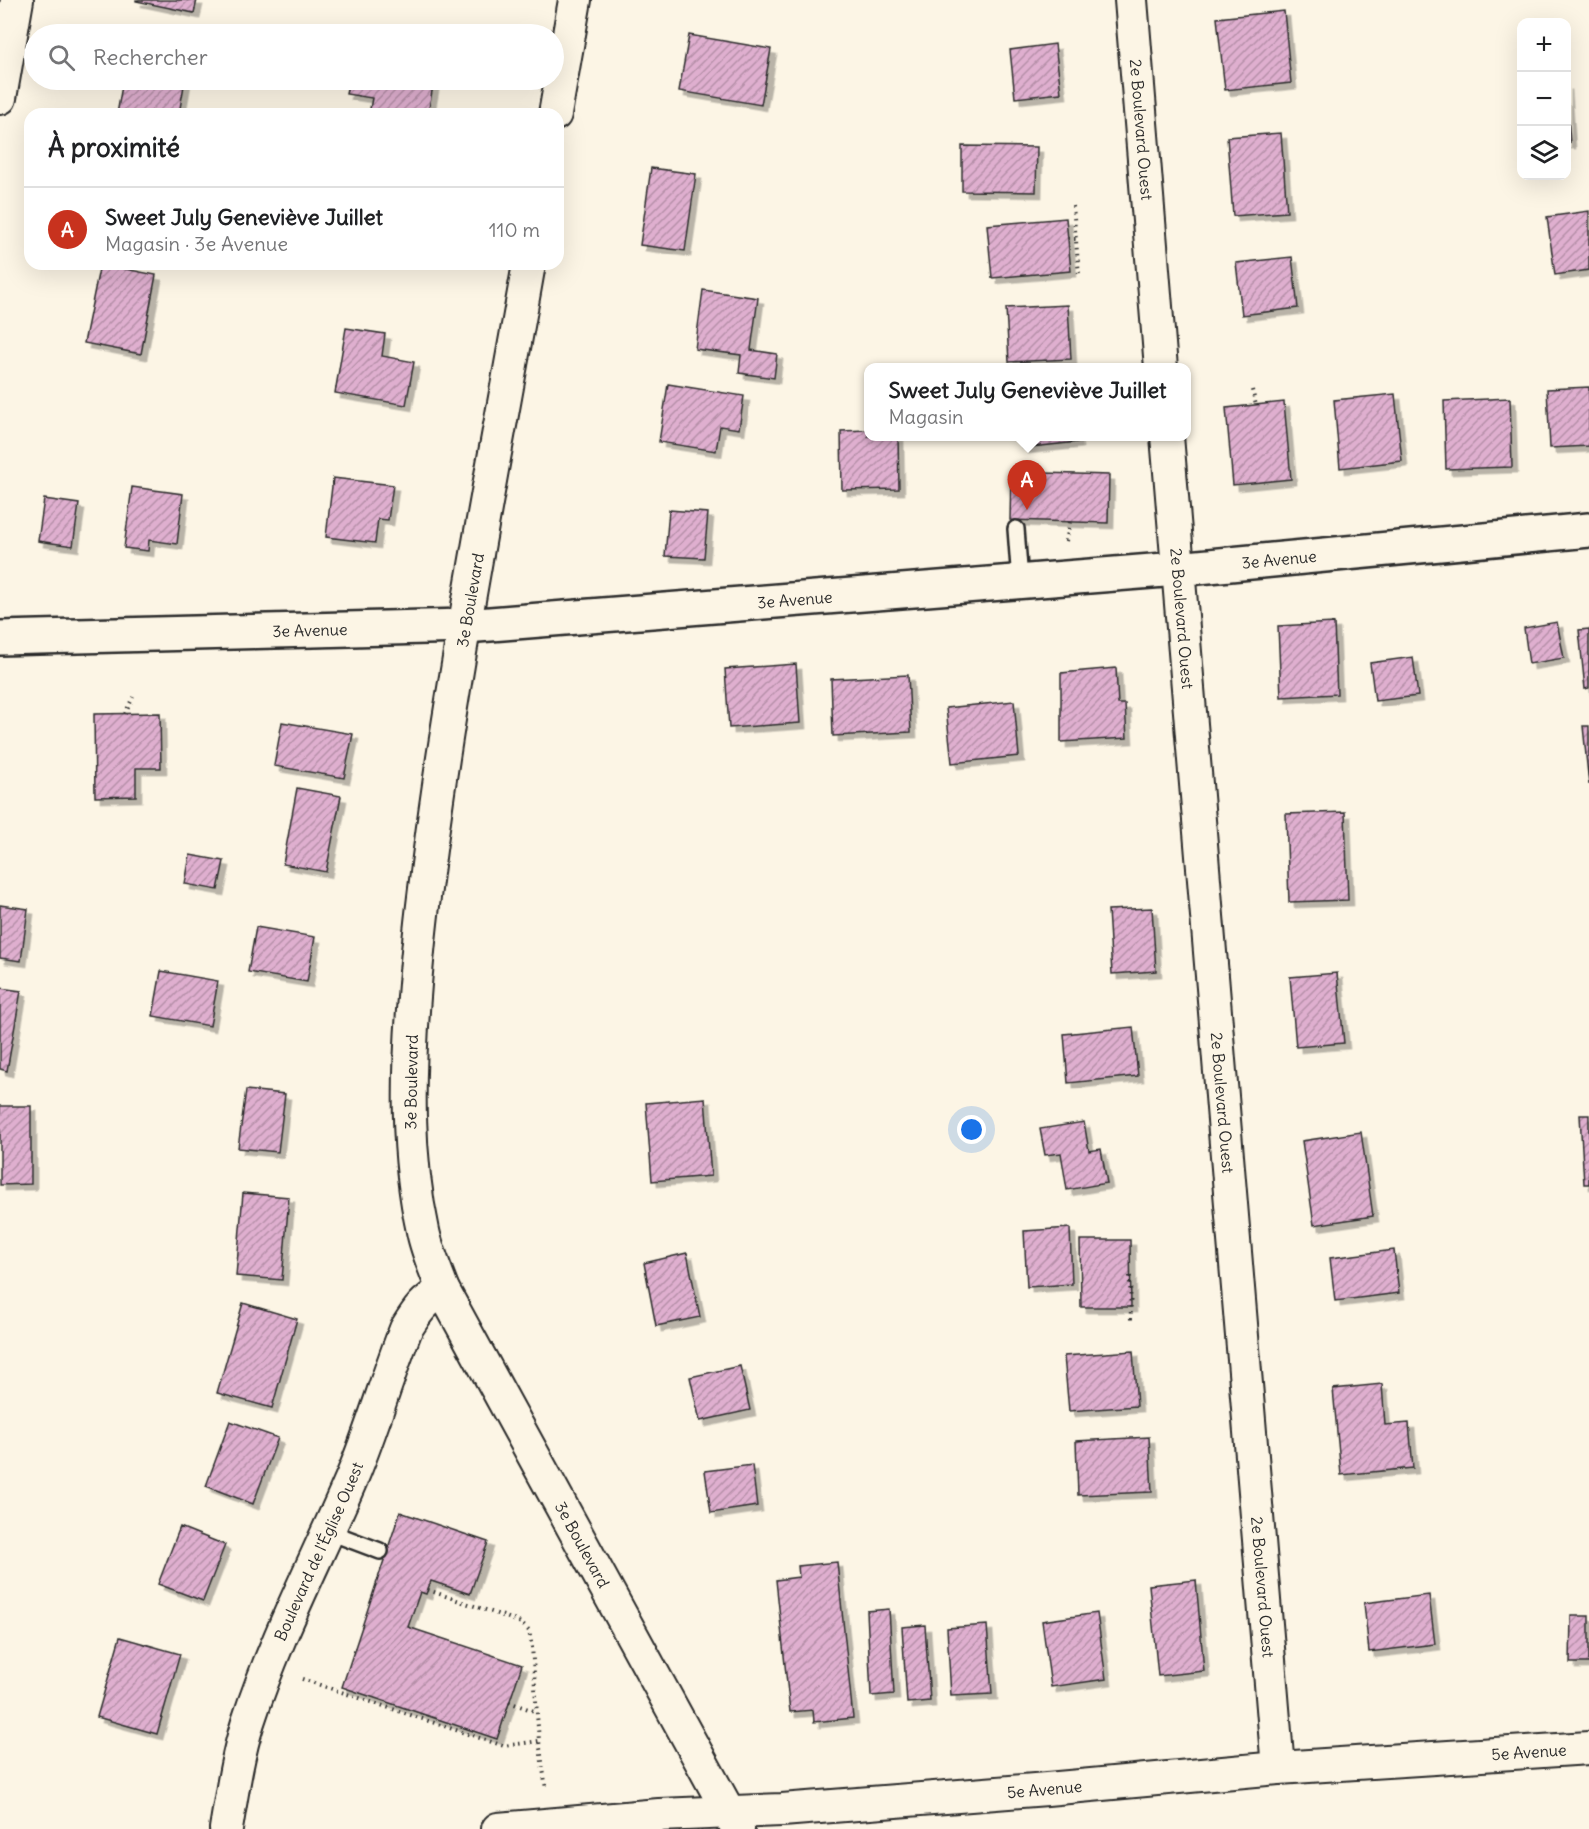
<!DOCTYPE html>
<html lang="fr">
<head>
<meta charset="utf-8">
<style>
  body { margin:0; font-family:Delius,sans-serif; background:#f2f2f2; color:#202124 }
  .controls { position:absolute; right:18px; top:18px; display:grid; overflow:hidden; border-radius:12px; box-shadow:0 6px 24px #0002 }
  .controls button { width:54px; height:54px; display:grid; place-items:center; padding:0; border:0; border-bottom:2px solid #e0e0e0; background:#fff; color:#202124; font:30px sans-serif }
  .you { position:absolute; left:972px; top:1130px; width:21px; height:21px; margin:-15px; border:4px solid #fff; border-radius:50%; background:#1a73e8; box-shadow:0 0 0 9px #1a73e833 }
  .badge { display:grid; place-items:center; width:39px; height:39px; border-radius:50%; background:#c8321e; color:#fff; font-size:20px; font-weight:700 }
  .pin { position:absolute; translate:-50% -50px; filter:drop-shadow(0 2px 3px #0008) }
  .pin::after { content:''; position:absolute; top:32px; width:21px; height:18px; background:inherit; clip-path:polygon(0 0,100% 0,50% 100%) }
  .popup { position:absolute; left:864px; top:363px; width:327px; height:78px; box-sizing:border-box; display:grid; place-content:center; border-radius:12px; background:#fff; filter:drop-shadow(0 2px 4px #0005); font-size:20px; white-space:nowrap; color:#757577 }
  .popup b { font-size:22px; color:#202124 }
  .popup::after { content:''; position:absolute; left:50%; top:100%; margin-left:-12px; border:12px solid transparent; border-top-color:#fff }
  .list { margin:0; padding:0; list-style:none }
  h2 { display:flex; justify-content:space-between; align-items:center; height:78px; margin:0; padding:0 24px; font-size:26px }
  h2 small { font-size:20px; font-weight:400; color:#757577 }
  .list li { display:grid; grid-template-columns:39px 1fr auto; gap:18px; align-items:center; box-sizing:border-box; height:84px; padding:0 24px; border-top:2px solid #e0e0e0 }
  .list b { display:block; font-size:22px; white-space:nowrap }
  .list p { margin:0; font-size:20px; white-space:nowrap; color:#757577 }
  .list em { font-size:20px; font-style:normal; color:#757577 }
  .icon { flex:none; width:33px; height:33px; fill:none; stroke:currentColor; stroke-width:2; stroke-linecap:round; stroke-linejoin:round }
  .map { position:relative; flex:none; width:1589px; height:1829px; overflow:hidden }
  .search { position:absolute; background:#fff; box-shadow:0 6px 24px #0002; left:24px; top:24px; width:540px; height:66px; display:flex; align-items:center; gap:15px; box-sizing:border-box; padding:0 21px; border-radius:33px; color:#757577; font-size:22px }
  .panel { position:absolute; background:#fff; box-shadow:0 6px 24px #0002; left:24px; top:108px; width:540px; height:162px; border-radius:18px }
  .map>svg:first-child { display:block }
  .building { fill:url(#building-hatch); stroke:#2b2b2b; stroke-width:1.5; filter:url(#shadow) }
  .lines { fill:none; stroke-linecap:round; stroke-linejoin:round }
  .lane-casing { stroke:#2b2b2b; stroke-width:20 }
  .street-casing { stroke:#2b2b2b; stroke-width:36 }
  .secondary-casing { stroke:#2b2b2b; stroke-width:38 }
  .path { stroke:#2b2b2b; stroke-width:4; stroke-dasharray:1.5 4.5; stroke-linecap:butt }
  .lane { stroke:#fcf5e5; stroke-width:15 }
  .street { stroke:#fcf5e5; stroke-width:32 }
  .secondary { stroke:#fcf5e5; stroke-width:33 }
  .labels { text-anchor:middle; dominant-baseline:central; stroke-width:6; stroke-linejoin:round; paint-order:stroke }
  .street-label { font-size:16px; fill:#2b2b2b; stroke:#fcf5e5 }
</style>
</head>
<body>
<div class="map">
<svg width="1589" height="1829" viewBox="0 0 1589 1829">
  <defs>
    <pattern id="building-hatch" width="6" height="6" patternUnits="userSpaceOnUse" patternTransform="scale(1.5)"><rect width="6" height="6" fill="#dfafcf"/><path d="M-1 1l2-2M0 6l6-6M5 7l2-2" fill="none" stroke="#b58fa8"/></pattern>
    <filter id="shadow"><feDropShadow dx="5.5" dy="5.5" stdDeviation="0" flood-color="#0004"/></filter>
  </defs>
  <rect width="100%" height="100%" fill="#fcf5e5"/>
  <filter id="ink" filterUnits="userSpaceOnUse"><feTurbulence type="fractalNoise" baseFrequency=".0167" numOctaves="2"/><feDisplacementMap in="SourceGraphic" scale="12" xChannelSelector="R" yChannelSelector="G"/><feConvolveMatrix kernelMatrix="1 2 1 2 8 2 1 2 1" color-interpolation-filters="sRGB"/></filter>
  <g filter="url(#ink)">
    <path class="building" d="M136,0H197L194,13L136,1Z
      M1284,11L1291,83L1225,90L1217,18Z
      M689,35L771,49L761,105L679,91Z
      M1055,44L1061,93L1015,98L1010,50Z
      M123,80H185L179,114H117Z
      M349,80H434L428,114H369L372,98L346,94Z
      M1566,84L1570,143H1566Z
      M1281,133L1287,212L1233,216L1227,137Z
      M962,146L1037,147L1036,192L962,191Z
      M651,168L696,174L685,251L640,245Z
      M1589,211V270L1555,275L1547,217Z
      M1066,218L1071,271L992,278L987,225Z
      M1292,257L1298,308L1242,315L1236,263Z
      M100,264L156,275L141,354L84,343Z
      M703,290L758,298L751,350L777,354L774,378L739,373L741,355L695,349Z
      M1068,305L1071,359L1009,362L1006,308Z
      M346,328L385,334L382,356L414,362L406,405L335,393Z
      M668,384L744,396L739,429L720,426L716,451L659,442Z
      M1589,387V446L1550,448L1547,389Z
      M1395,394L1402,461L1340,468L1334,400Z
      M1510,398L1512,467L1446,469L1444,401Z
      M1284,402L1291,479L1233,485L1226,408Z
      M868,430V436H898L899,489L842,490L841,431Z
      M1022,436H1076L1077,442L1023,448Z
      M1011,472L1109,475L1108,523L1010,520Z
      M333,478L393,485L388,520L378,519L375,543L326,537Z
      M132,487L183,494L177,544L149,540L148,551L124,548Z
      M44,499L79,504L73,546L38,541Z
      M669,510L708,513L704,558L665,556Z
      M1557,622L1564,658L1529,664L1524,628Z
      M1334,623L1337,694L1281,697L1278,626Z
      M1589,629V688L1585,689L1579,630Z
      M1413,657L1418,696L1375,701L1370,663Z
      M796,664L800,723L729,728L725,669Z
      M1116,668L1118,704H1125L1127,738L1061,742V673Z
      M908,675L911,732L833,736L831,679Z
      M1014,701L1019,756L952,763L946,708Z
      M160,713L161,768H136V796L95,797L94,714Z
      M282,722L353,734L344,778L274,766Z
      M1583,726H1589V785Z
      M297,788L341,796L326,872L283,864Z
      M1345,812L1348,900L1289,902L1286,814Z
      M190,855L224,861L218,890L185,884Z
      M0,905L28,909L21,961L0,958Z
      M1152,908L1156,971L1112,974L1108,910Z
      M256,927L315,937L307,982L248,972Z
      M161,971L218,981L210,1026L153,1016Z
      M1337,973L1344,1043L1296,1047L1290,977Z
      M0,988L21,991L7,1071L0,1069Z
      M1133,1027L1138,1076L1068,1083L1064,1034Z
      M246,1090L285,1094L278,1152L238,1148Z
      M705,1098L711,1176L652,1181L646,1103Z
      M0,1106H31V1184L0,1185Z
      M1580,1115H1589V1184H1584Z
      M1084,1122L1089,1151L1101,1149L1107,1183L1067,1190L1061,1153L1045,1155L1040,1129Z
      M1361,1132L1373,1216L1314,1225L1302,1141Z
      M243,1193L289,1197L282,1280L236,1276Z
      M1070,1228L1072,1284L1027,1287L1024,1231Z
      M1080,1240H1130L1131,1307H1081Z
      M1394,1250L1399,1293L1335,1301L1330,1258Z
      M687,1253L700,1317L656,1326L644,1263Z
      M243,1303L297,1319L272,1408L217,1393Z
      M1133,1351L1137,1406L1069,1411L1064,1356Z
      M740,1366L750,1410L700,1421L690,1377Z
      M1382,1384L1385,1425L1409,1423L1413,1468L1341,1475L1333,1389Z
      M230,1421L278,1438L253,1504L206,1486Z
      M1149,1437L1152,1492L1078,1495L1076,1441Z
      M752,1465L757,1506L711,1513L705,1471Z
      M400,1512L488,1542L470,1594L431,1581L426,1594L420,1592L408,1627L522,1665L497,1739L342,1687Z
      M180,1527L225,1545L203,1601L158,1584Z
      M837,1562L853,1718L814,1722L813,1710L790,1712L776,1580L799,1577L798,1566Z
      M1196,1580L1204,1671L1158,1676L1149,1585Z
      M1429,1595L1435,1644L1369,1652L1364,1603Z
      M889,1609L894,1694L871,1696L867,1611Z
      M1097,1613L1106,1679L1051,1687L1042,1621Z
      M1571,1616H1589V1663H1570Z
      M925,1625L930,1701L907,1703L902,1627Z
      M987,1625L992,1694L951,1696L947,1628Z
      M120,1637L180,1654L157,1734L97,1717Z"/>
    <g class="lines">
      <defs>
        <path id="lane" d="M1016,529L1020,581
          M327,1531L380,1551"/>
        <g id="street">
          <path id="s1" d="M1131,0L1161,368"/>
          <path d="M0,98L17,0"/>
          <path d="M555,114L575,0"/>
          <path id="s2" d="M529,264C500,429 468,593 443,758C431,838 420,916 414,997C408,1075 406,1154 423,1231C427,1251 436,1271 443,1290L738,1829"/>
          <path id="s3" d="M1167,436L1278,1768"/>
          <path id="s4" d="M226,1829C232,1793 237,1757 248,1722C276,1636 318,1557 353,1475C373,1427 387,1377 406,1329C418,1310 423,1302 443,1290"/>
          <path id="s5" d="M498,1829L659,1815L782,1810L1047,1789L1278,1768L1589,1748"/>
        </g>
        <g id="secondary">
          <path id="s6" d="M0,638L465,626L1177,569L1589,530"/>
        </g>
      </defs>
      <use href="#lane" class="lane-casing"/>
      <use href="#street" class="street-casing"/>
      <use href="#secondary" class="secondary-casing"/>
      <path class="path" d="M1073,206L1079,275
        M1068,239H1076
        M1252,390L1256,405
        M1066,541L1070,522
        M125,714L133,697
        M1130,1276L1131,1321
        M428,1590L506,1617L521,1623L529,1631L532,1647L539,1741L546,1789
        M302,1679L504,1746L539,1741
        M509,1702L537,1712"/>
      <use href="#lane" class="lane"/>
      <use href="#street" class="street"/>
      <use href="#secondary" class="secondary"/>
    </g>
  </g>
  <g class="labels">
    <g class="street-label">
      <text stroke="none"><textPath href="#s1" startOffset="130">2e Boulevard Ouest</textPath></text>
      <text stroke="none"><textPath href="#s6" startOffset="1282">3e Avenue</textPath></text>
      <text stroke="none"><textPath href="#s6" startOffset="796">3e Avenue</textPath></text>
      <text transform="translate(470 600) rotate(-80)">3e Boulevard</text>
      <text stroke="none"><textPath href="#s3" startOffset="183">2e Boulevard Ouest</textPath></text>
      <text stroke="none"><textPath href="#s6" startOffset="310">3e Avenue</textPath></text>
      <text transform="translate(411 1082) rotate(-89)">3e Boulevard</text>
      <text stroke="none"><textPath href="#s3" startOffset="669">2e Boulevard Ouest</textPath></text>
      <text stroke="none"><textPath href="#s2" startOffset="1330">3e Boulevard</textPath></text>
      <text stroke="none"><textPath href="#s4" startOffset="294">Boulevard de l'Église Ouest</textPath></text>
      <text stroke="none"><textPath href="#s3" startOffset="1155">2e Boulevard Ouest</textPath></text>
      <text stroke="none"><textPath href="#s5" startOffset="1034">5e Avenue</textPath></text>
      <text stroke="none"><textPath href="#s5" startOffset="548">5e Avenue</textPath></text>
    </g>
  </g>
</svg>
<div class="controls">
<button>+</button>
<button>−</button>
<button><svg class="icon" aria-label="layers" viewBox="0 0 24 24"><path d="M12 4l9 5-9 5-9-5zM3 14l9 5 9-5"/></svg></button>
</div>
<div class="you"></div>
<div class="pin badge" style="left:1027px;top:510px">A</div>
<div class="popup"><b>Sweet July Geneviève Juillet</b>Magasin</div>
<div class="search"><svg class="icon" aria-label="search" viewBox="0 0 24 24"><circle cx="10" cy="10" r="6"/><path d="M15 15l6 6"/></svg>Rechercher</div>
<section class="panel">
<h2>À proximité<small></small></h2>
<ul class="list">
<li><span class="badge">A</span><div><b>Sweet July Geneviève Juillet</b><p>Magasin · 3e Avenue</p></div><em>110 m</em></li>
</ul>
</section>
</div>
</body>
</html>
